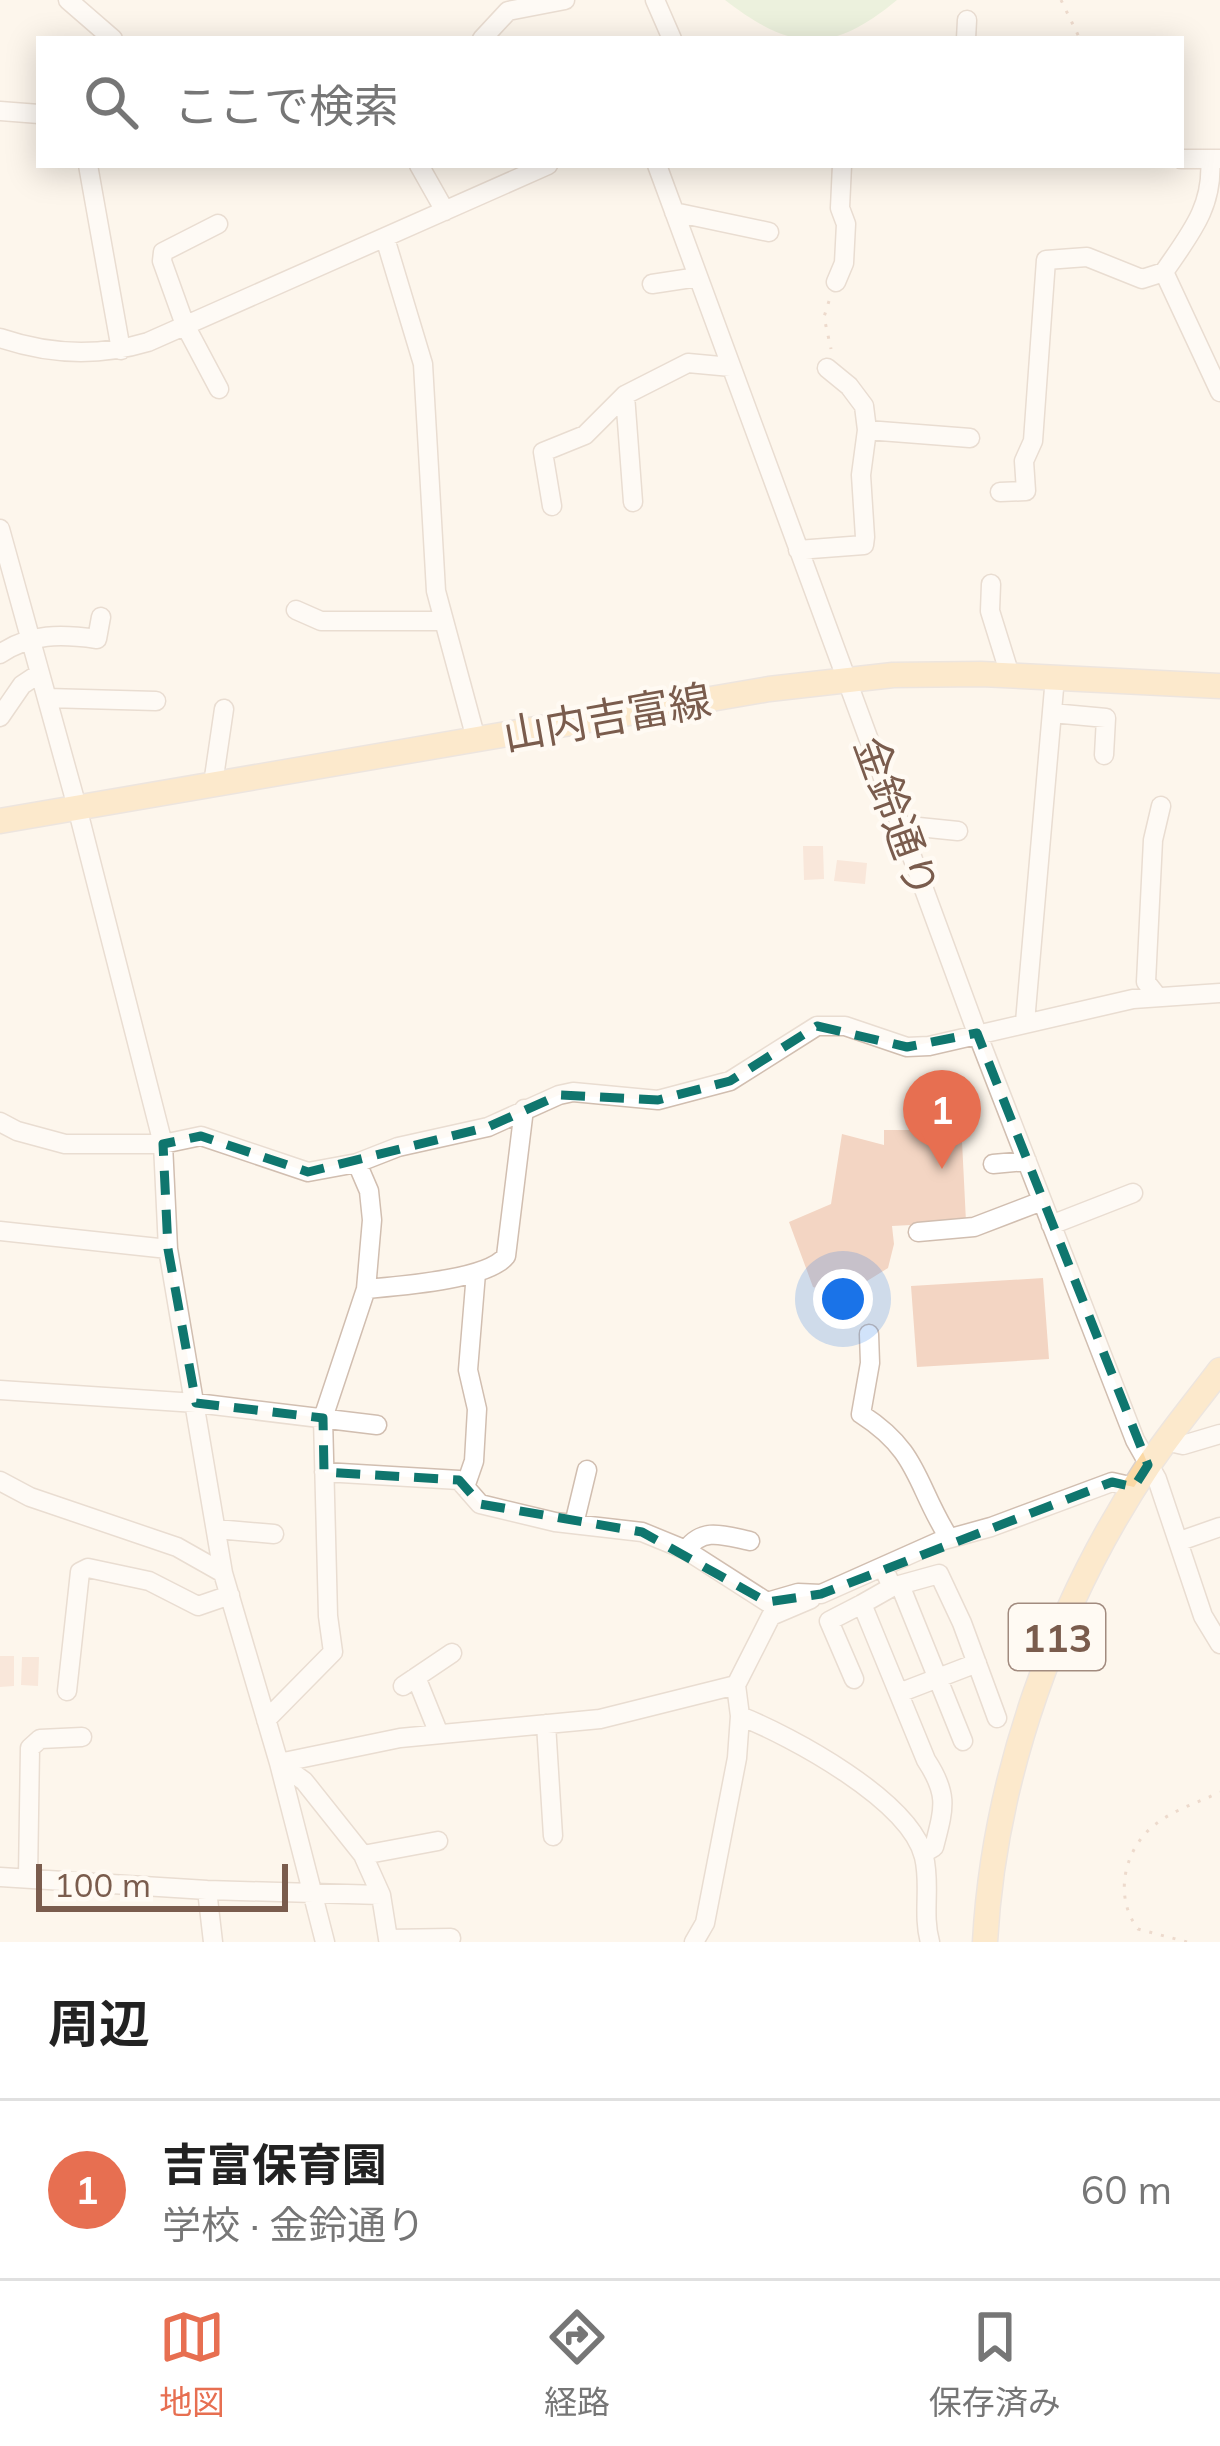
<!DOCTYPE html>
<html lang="ja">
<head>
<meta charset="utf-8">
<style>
  body { margin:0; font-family:Mulish,"Noto Sans JP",sans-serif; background:#f6f6f6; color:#222 }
  .scale { position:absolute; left:36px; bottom:30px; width:252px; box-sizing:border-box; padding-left:12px; border:6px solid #7a5c4d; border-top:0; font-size:33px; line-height:42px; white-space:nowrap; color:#7a5c4d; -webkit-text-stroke:9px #fffaf3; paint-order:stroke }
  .you { position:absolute; left:843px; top:1299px; width:42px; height:42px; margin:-30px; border:9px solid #fff; border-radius:50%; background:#1a73e8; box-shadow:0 0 0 18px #1a73e833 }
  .badge { display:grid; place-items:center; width:78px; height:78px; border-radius:50%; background:#e76f51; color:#fff; font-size:39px; font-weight:700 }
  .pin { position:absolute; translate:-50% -99px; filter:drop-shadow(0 3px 6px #0008) }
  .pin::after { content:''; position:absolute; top:63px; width:42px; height:36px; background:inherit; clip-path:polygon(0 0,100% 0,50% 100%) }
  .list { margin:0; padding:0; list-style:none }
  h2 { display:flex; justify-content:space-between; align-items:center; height:156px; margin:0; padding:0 48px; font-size:51px }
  h2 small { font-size:39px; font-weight:400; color:#767676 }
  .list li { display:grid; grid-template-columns:78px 1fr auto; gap:36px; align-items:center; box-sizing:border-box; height:180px; padding:0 48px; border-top:3px solid #e0e0e0 }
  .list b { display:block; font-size:45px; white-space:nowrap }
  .list p { margin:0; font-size:39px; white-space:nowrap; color:#767676 }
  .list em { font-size:39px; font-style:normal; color:#767676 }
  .icon { flex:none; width:66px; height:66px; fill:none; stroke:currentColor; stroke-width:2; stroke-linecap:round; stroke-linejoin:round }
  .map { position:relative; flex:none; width:1220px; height:1942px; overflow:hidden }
  .search { position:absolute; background:#fff; box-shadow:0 6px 30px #0003; left:36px; right:36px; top:36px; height:132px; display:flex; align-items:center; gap:30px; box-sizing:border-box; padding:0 42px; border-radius:0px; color:#767676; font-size:45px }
  .sheet { height:336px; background:#fff }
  nav { display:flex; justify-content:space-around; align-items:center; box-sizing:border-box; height:168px; border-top:3px solid #e0e0e0; background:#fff; font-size:33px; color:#767676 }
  nav a { display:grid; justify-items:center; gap:6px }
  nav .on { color:#e76f51 }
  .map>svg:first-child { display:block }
  .green { fill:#d8ecc9 }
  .building { fill:#f3d5c3 }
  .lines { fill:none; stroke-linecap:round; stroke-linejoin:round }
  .minor-casing { stroke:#d1beb0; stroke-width:21 }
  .major-casing { stroke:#dad1cd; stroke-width:27 }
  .path { stroke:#d9b8a5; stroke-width:3; stroke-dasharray:3 9; stroke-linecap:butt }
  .minor { stroke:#fff; stroke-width:18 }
  .major { stroke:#fbd9a5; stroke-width:24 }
  .marked { fill:none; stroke:#0f766e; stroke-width:9; stroke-dasharray:24 15; stroke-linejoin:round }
  .labels { text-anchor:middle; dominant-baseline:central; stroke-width:9; stroke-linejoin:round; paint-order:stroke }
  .shield { fill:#fffaf3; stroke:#a28b7f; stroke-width:3 }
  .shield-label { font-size:39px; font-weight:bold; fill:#7a5c4d }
  .street-label { font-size:42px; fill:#7a5c4d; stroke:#fffaf3 }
</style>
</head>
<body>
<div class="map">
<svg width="1220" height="1942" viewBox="0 0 1220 1942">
  <rect width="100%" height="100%" fill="#fdf6ec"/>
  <path class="green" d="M725,0H897C832,54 792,52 725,0Z"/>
  <path class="building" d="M803,846H823L824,879L804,880Z
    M837,860L867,863L865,884L834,881Z
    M930,1121H961L966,1222L892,1226L894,1244L888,1268L843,1296L813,1287L789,1222L831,1204L842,1134L884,1145V1130H930Z
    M1043,1278L1049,1359L917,1367L911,1286Z
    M0,1656H14V1686L0,1687Z
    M22,1657H39L38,1686L21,1685Z"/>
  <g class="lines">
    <defs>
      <path id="minor" d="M68,0L113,39
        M655,0L672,39
        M482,39L508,11L565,0
        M966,39L967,20
        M0,111L39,114
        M1181,159H1220
        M1210,159C1214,206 1190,234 1164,272L1220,392
        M88,165L121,350
        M419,165L445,211
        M657,165L977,1033L1135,1440L1157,1479L1203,1616L1220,1644
        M674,212L769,232
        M218,224L163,252L162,261L185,325L219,389
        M385,238L423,364L436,591L476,739
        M836,282L844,263L846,224L840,208L842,165
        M652,284L698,277
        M0,338C50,355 98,357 148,342L548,165
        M625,395L633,502
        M867,430L970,438
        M1000,492L1026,491L1024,461L1033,441L1046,260L1087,257L1142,279L1164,272
        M552,506L543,452L585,435L625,395L688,363L731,367
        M0,529L77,807L163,1144L168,1249L223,1573L279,1763L325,1942
        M798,550L864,545L865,537L861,475L867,430L864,406L849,386L827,368
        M991,584L990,611L1010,675
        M296,610L321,621H444
        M0,654C30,633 62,634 97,639L101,617
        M47,698L156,701
        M1052,713L1106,718L1104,755
        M0,717L22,685L40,673
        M213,784L224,709
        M899,825L958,831
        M1157,996L1146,982L1153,840L1161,806
        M1025,1022L1055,677
        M0,1122L17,1131L65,1144H163L201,1136L308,1172L357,1163L398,1147L488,1127L559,1095L573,1092L658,1100L730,1081L817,1026H845L907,1047L929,1046L1133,999L1220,993
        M993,1164L1027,1161
        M1051,1225L1133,1193
        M0,1231L168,1249
        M918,1232L974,1227L1042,1201
        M366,1289C398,1286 487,1280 506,1256L524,1109
        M869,1334L870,1363L861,1414C920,1452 915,1484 949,1538
        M0,1390L196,1403L377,1425
        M1165,1441L1183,1445L1220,1434
        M324,1472L459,1480L480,1504L555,1522L642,1532L686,1550L767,1602L798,1593L821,1594L940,1541L991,1527L1112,1482L1134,1487
        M0,1481L30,1497L177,1547L223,1573
        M465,1487L474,1461L477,1409L468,1370L476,1273
        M574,1524L587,1470
        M216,1529L274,1534
        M1180,1541L1220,1527
        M686,1550C703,1526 725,1536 750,1541
        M883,1567L892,1587L862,1604L926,1760C949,1795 944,1808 934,1847L924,1853
        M900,1585L963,1741
        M892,1587L939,1574L962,1623L997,1718
        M811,1599L771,1616L736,1685L740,1716C791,1736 910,1800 924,1857C931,1885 922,1914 930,1942
        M416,1677L439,1734
        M854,1679L829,1621L862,1604
        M403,1686L452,1653
        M67,1691L80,1572L88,1568L149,1581L198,1606L230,1595
        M899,1693L977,1663
        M266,1720L333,1652L328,1616L323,1418L366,1289L372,1220L369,1191L357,1163
        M546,1724L553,1836
        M279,1763L400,1738L600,1719L736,1685
        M279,1763L304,1781L363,1855L438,1841
        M0,1877L207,1890L381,1895L363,1855
        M28,1878L30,1748L40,1739L82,1737
        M207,1890L213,1942
        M381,1895L388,1939L451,1938
        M694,1942L705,1923L737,1758L740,1716"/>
      <path id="major" d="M0,821L769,689L893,675L981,674L1220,686
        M985,1942C994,1776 1056,1604 1148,1466C1170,1433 1196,1402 1220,1370"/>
    </defs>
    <use href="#minor" class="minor-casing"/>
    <use href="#major" class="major-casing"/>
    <path class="path" d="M1061,0L1080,39
      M829,301L824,317L831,349
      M1187,1942L1138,1929C1112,1895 1125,1844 1160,1821C1178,1808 1200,1802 1220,1792"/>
    <use href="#minor" class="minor"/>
    <use href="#major" class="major"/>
  </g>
  <path d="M0 0H1220V1942H0ZM817,1026L907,1047L977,1033L1148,1465L1134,1487L1112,1482L821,1594L767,1602L642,1532L480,1504L459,1480L324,1472L323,1418L196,1403L168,1249L163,1144L201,1136L308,1172L488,1127L559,1095L658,1100L730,1081Z" fill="#fdf6ec" fill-opacity=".55" fill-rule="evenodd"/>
  <path class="marked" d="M817,1026L907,1047L977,1033L1148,1465L1134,1487L1112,1482L821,1594L767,1602L642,1532L480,1504L459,1480L324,1472L323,1418L196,1403L168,1249L163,1144L201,1136L308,1172L488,1127L559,1095L658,1100L730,1081Z"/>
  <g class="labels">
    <rect class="shield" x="1009" y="1604" width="96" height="66" rx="9"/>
    <g class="shield-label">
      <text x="1057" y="1637">113</text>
    </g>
    <g class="street-label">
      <text transform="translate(607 717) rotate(-10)">山内吉富線</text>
      <text transform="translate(897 817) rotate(70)">金鈴通り</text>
    </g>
  </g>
</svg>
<div class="scale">100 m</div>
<div class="you"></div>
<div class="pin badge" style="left:942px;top:1169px">1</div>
<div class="search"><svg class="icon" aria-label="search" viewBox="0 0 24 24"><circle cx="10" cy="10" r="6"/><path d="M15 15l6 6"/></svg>ここで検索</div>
</div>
<section class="sheet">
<h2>周辺<small></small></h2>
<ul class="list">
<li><span class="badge">1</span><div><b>吉富保育園</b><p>学校 · 金鈴通り</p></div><em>60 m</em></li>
</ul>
</section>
<nav>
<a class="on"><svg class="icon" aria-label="map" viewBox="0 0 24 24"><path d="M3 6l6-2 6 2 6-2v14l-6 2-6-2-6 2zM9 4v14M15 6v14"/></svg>地図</a>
<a><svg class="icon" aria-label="directions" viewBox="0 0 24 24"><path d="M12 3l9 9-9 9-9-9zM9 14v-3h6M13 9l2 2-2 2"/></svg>経路</a>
<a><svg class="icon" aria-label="saved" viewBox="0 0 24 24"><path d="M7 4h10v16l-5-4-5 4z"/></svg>保存済み</a>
</nav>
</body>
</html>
